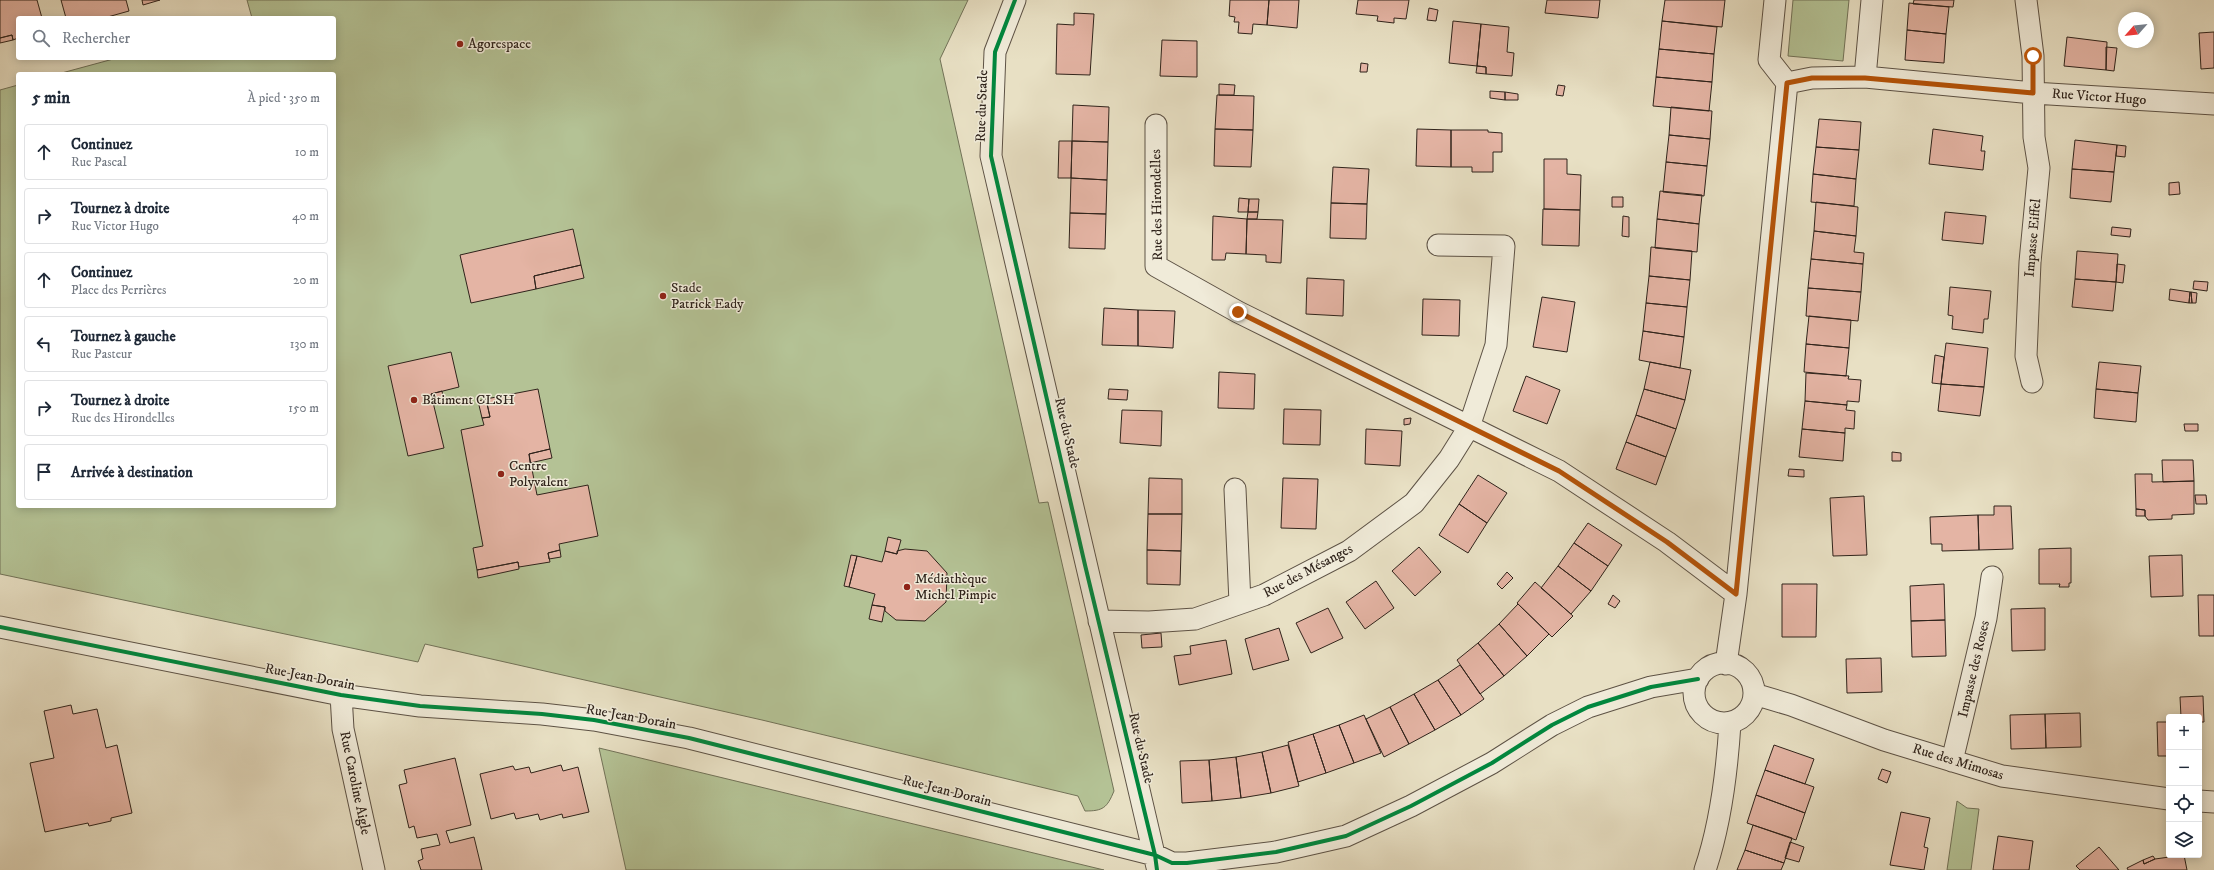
<!DOCTYPE html>
<html lang="fr">
<head>
<meta charset="utf-8">
<style>
  body { margin:0; font-family:"IM FELL DW Pica",serif; background:#f6f6f7; color:#1f2937 }
  .controls { position:absolute; right:12px; bottom:12px; display:grid; overflow:hidden; border-radius:4px; box-shadow:0 2px 10px #0003 }
  .controls button { width:36px; height:36px; display:grid; place-items:center; padding:0; border:0; border-bottom:1px solid #e0e1e3; background:#fff; color:#1f2937; font:20px sans-serif }
  .compass { position:absolute; left:2118px; top:12px; width:36px; height:36px; border-radius:50%; background:#fff; box-shadow:0 2px 10px #0003; rotate:243deg }
  .stop { position:absolute; width:12px; height:12px; margin:-9px; border:3px solid #b45309; border-radius:50%; background:#fff }
  .stop.end { background:#b45309; border-color:#fff; box-shadow:0 1px 4px #0008 }
  .list { margin:0; padding:0; list-style:none }
  h2 { display:flex; justify-content:space-between; align-items:center; height:52px; margin:0; padding:0 16px; font-size:17px }
  h2 small { font-size:13px; font-weight:400; color:#747a83 }
  .list li { display:grid; grid-template-columns:26px 1fr auto; gap:12px; align-items:center; box-sizing:border-box; height:56px; margin:0 8px 8px; padding:0 8px; border:1px solid #e0e1e3; border-radius:4px }
  .list b { display:block; font-size:15px; white-space:nowrap }
  .list p { margin:0; font-size:13px; white-space:nowrap; color:#747a83 }
  .list em { font-size:13px; font-style:normal; color:#747a83 }
  .icon { flex:none; width:22px; height:22px; fill:none; stroke:currentColor; stroke-width:2; stroke-linecap:round; stroke-linejoin:round }
  .map { position:relative; flex:none; width:2214px; height:870px; overflow:hidden }
  .search { position:absolute; background:#fff; box-shadow:0 2px 10px #0003; left:16px; top:16px; width:320px; height:44px; display:flex; align-items:center; gap:10px; box-sizing:border-box; padding:0 14px; border-radius:4px; color:#747a83; font-size:15px }
  .panel { position:absolute; background:#fff; box-shadow:0 2px 10px #0003; left:16px; top:72px; width:320px; height:436px; border-radius:4px }
  .map>svg:first-child { display:block }
  .green { fill:#b4c295; stroke:#727258 }
  .building { fill:#e4b4a4; stroke:#2f231b }
  .lines { fill:none; stroke-linecap:round; stroke-linejoin:round }
  .minor-casing { stroke:#5d5245; stroke-width:23 }
  .minor { stroke:#f0ebd9; stroke-width:21 }
  .cycleway-casing { stroke:#f0ebd9; stroke-width:6 }
  .cycleway { stroke:#00873e; stroke-width:4 }
  .route { stroke:#b45309; stroke-width:5 }
  .poi-dot { fill:#8f2418; stroke:#f0ebd9; stroke-width:1.5 }
  .labels { text-anchor:middle; dominant-baseline:central; stroke-width:3; stroke-linejoin:round; paint-order:stroke }
  .poi-label { font-size:14px; fill:#2f231b; stroke:#f0ebd9; text-anchor:start }
  .street-label { font-size:14px; fill:#2f231b; stroke:#f0ebd9 }
</style>
</head>
<body>
<div class="map">
<svg width="2214" height="870" viewBox="0 0 2214 870">
  <rect width="100%" height="100%" fill="#e8e0c4"/>
  <filter id="stains"><feTurbulence type="fractalNoise" baseFrequency=".005" numOctaves="4"/><feColorMatrix values="0 0 0 0 .2 0 0 0 0 .09 0 0 0 0 .02 0 0 0 .5 -.17"/></filter>
  <radialGradient id="worn" r=".72"><stop offset=".6" stop-color="#630" stop-opacity="0"/><stop offset="1" stop-color="#630" stop-opacity=".3"/></radialGradient>
  <path class="green" d="M247,0H968L940,59L1039,503L1048,502L1114,791C1107,808 1103,811 1085,811L1078,796L762,720L425,644L418,662L0,574V90L18,85V506H334V74H58L117,58H334V18H252Z
    M1793,0H1849L1843,61L1788,56Z
    M599,748L1104,870H626Z
    M1957,801L1967,808L1979,809L1971,870H1947Z"/>
  <path class="building" d="M0,0H37L42,18H18V38L13,40L12,35L0,38Z
    M61,0H126L129,11L104,18H66Z
    M142,0H160L143,5Z
    M1230,0H1269L1267,25L1253,24L1252,34L1238,33L1239,22H1234L1235,17L1229,16Z
    M1269,0H1299L1297,28L1267,25Z
    M1358,0H1409L1406,19L1394,18V23L1377,21L1378,16L1356,14Z
    M1547,0H1600L1598,18L1545,13Z
    M1665,0H1725L1722,27L1662,21Z
    M1914,0H1954L1953,7L1913,4Z
    M1909,3L1949,7L1946,34L1907,30Z
    M1429,8L1438,10L1436,21L1427,20Z
    M1074,13L1094,14L1090,75L1056,74L1057,24L1074,25Z
    M1453,21L1481,24L1477,66L1449,63Z
    M1662,21L1717,27L1714,54L1659,49Z
    M1481,24L1509,27L1507,52L1514,53L1512,76L1486,74V67L1477,66Z
    M1907,30L1946,34L1944,63L1905,60Z
    M2214,32V68L2201,69L2199,33Z
    M12,35L13,40L0,43V38Z
    M2067,37L2107,42L2106,70L2064,66Z
    M1162,40L1197,41V77L1160,76Z
    M2106,47L2117,48L2114,71L2106,70Z
    M1659,49L1714,54L1712,82L1656,77Z
    M1361,63L1368,64L1367,72H1360Z
    M1477,66L1486,67V74L1476,73Z
    M1656,77L1712,82L1709,111L1653,106Z
    M1219,84L1235,85L1234,95H1219Z
    M1558,85L1565,86L1563,96L1556,95Z
    M1490,91L1505,92V100L1490,98Z
    M1505,92L1518,94V100H1505Z
    M1217,95L1254,96L1253,130L1215,129Z
    M1073,105L1109,107L1108,142L1072,141Z
    M1671,107L1712,111L1710,139L1669,135Z
    M1819,119L1861,122L1859,150L1816,147Z
    M1215,129L1253,130L1251,167L1214,166Z
    M1417,129L1451,130V167L1416,166Z
    M1933,129L1983,136L1981,151H1985L1983,170L1929,164Z
    M1451,130H1488V132L1502,133V152H1493V172H1472V167H1451Z
    M1669,135L1710,139L1707,166L1666,162Z
    M2075,140L2117,145L2114,172L2072,169Z
    M1059,141H1072L1071,178H1058Z
    M1072,141L1108,142L1107,180L1071,178Z
    M2117,145L2126,146L2125,157L2116,156Z
    M1816,147L1859,150L1856,179L1813,174Z
    M1544,159H1567V174L1581,175L1580,210L1544,209Z
    M1666,162L1707,166L1704,196L1663,192Z
    M1333,167L1369,169L1367,204L1331,203Z
    M2072,169L2114,172L2111,202L2070,198Z
    M1813,174L1856,179L1854,206L1811,202Z
    M1071,178L1107,180L1106,214L1070,213Z
    M2179,182L2180,194L2169,195V183Z
    M1660,191L1702,195L1699,224L1657,219Z
    M1612,197H1623V207H1612Z
    M1239,198L1249,199L1248,212H1238Z
    M1249,199H1259L1258,212H1248Z
    M1816,202L1858,207L1856,236L1814,231Z
    M1331,203L1367,204L1366,239L1330,238Z
    M1543,209L1580,210L1579,246L1542,245Z
    M1248,212H1258L1257,219H1247Z
    M1945,212L1986,216L1983,244L1942,240Z
    M1070,213L1106,214L1105,249L1069,248Z
    M1213,216L1247,219L1246,254L1226,253L1225,260H1212Z
    M1623,216L1629,217V237L1622,236Z
    M1247,219L1283,220L1281,263L1266,262V255L1246,254Z
    M1657,219L1699,224L1697,252L1655,248Z
    M2112,227L2131,229L2130,237L2111,235Z
    M573,229L581,265L534,276L536,289L471,303L460,255Z
    M1814,231L1856,236L1854,252L1864,253L1863,264L1811,259Z
    M1651,247L1692,251L1690,280L1649,276Z
    M2077,251L2118,254L2116,282L2075,279Z
    M1811,259L1863,264L1861,292L1808,288Z
    M2117,264L2125,265L2123,283L2116,282Z
    M581,265L584,278L536,289L534,276Z
    M1649,276L1690,280L1687,307L1646,303Z
    M1307,278L1344,280L1343,316L1306,314Z
    M2075,279L2116,282L2113,311L2072,307Z
    M2194,281L2208,282L2207,291L2193,289Z
    M1950,287L1991,291L1988,319H1984L1983,333L1952,329L1953,316L1948,315Z
    M1808,288L1861,292L1858,321L1806,316Z
    M2170,289L2190,292L2189,303L2169,300Z
    M2190,292H2191L2192,303H2189Z
    M2191,292L2197,293L2196,303H2192Z
    M1542,297L1575,302L1567,352L1533,347Z
    M1423,299L1460,300L1459,336L1422,335Z
    M1646,303L1687,307L1684,337L1643,331Z
    M1104,308L1138,310V346L1102,345Z
    M1138,310L1175,311L1173,348L1138,346Z
    M1809,316L1851,320L1849,348L1806,344Z
    M1643,331L1684,337L1680,368L1639,360Z
    M1946,343L1988,348L1984,387L1941,384Z
    M1806,344L1849,348L1846,376L1804,372Z
    M451,352L459,387L431,394L444,448L408,456L388,366Z
    M1935,355L1944,357L1941,384L1932,383Z
    M1650,362L1691,370L1685,400L1644,389Z
    M2099,362L2141,366L2138,393L2096,389Z
    M1219,372L1255,374L1254,409L1218,408Z
    M1806,373L1849,376L1848,379L1861,380L1859,402L1847,401V405L1805,401Z
    M1526,376L1560,390L1547,424L1513,411Z
    M1941,384L1984,387L1980,416L1938,411Z
    M538,389L550,449L529,454L537,495L588,485L598,536L559,544L560,550L548,553L550,562L519,567L518,562L477,570L473,548L483,546L461,430L484,425L482,418L490,417L486,399Z
    M1109,389L1128,390L1127,400L1108,399Z
    M1644,389L1685,400L1676,429L1636,415Z
    M2096,389L2138,393L2136,422L2094,418Z
    M442,391L444,403L434,405L431,394Z
    M486,399L490,417L482,418L478,401Z
    M1805,401L1847,405L1846,410L1855,411L1854,429L1845,428V433L1802,429Z
    M1284,409L1321,410L1320,445L1283,444Z
    M1122,410L1162,411L1161,446L1120,443Z
    M1636,415L1676,429L1666,457L1626,442Z
    M1411,418L1410,424L1404,425V419Z
    M2184,424H2198V431H2185Z
    M1366,429L1402,431L1400,466L1365,464Z
    M1802,429L1845,433L1843,461L1799,457Z
    M1626,442L1666,457L1656,485L1616,469Z
    M550,449L552,458L530,463L529,454Z
    M1892,452L1901,453V461H1892Z
    M2162,460H2193L2194,481L2163,482Z
    M1789,469L1804,470V477L1788,476Z
    M2135,474H2152V482L2194,481V514L2172,515V519L2148,520L2145,516V510L2136,509Z
    M1478,475L1507,493L1487,523L1459,504Z
    M1149,478L1182,479V514H1148Z
    M1283,478L1318,479L1316,529L1281,528Z
    M2195,495H2206L2207,504H2196Z
    M1864,496L1867,555L1833,556L1830,498Z
    M1459,504L1487,523L1468,553L1439,535Z
    M1994,506H2011L2013,549L1979,550L1978,515H1994Z
    M2136,509L2145,510V516H2136Z
    M1148,514H1182L1181,551L1147,550Z
    M1978,515L1979,550L1942,551V544H1931L1930,517Z
    M1588,523L1622,545L1608,566L1574,543Z
    M888,537L901,540L897,554L885,551Z
    M1574,543L1608,566L1591,591L1558,566Z
    M1419,547L1441,572L1415,596L1392,571Z
    M2071,548V583H2069V587H2059L2060,584H2039V549Z
    M905,549L927,551L947,573L946,602L925,621L896,620L885,611V607L872,605L875,594L849,587L857,556L882,562L885,551L897,554V551Z
    M560,550L561,557L549,559L548,553Z
    M1147,550L1181,551L1180,585L1147,584Z
    M851,555L857,556L849,587L844,586Z
    M2182,555L2183,596L2151,597L2149,556Z
    M518,562L519,569L478,578L477,570Z
    M1558,566L1591,591L1571,614L1541,588Z
    M1507,572L1513,578L1502,589L1497,584Z
    M1376,581L1394,608L1365,629L1346,602Z
    M1535,582L1573,616L1552,637L1517,603Z
    M1782,584H1817L1816,637H1782Z
    M1944,584L1945,620L1911,621L1910,586Z
    M1613,595L1620,601L1615,608L1608,604Z
    M2198,595H2214V636H2199Z
    M1518,604L1549,634L1527,656L1499,624Z
    M872,605L885,607L882,622L869,619Z
    M1328,608L1343,638L1311,653L1296,623Z
    M2045,608V650L2012,651L2011,609Z
    M1945,620L1946,656L1912,657L1911,621Z
    M1499,624L1527,656L1504,676L1478,643Z
    M1279,628L1289,660L1253,670L1245,639Z
    M1161,633L1162,647L1142,648L1141,635Z
    M1226,640L1232,674L1179,685L1174,656L1191,654L1190,646Z
    M1478,643L1504,676L1480,694L1457,660Z
    M1881,658L1882,692L1847,693L1846,659Z
    M1460,665L1484,699L1461,715L1438,680Z
    M1438,680L1461,715L1435,730L1414,694Z
    M1414,694L1435,730L1409,744L1390,707Z
    M2203,696L2204,722H2199V717H2181L2180,697Z
    M71,705L73,714L97,709L106,748L117,745L132,813L111,818V821L89,826L88,823L45,832L30,763L54,758L44,711Z
    M1390,707L1409,744L1384,757L1366,719Z
    M2080,713L2081,747L2046,748L2045,714Z
    M2045,714L2046,748L2011,749L2010,715Z
    M1364,715L1381,753L1354,763L1339,725Z
    M2157,722H2169V756H2158Z
    M1339,725L1354,763L1326,773L1313,734Z
    M1313,734L1326,773L1298,782L1288,742Z
    M1288,745L1299,786L1271,793L1262,752Z
    M1774,745L1814,759L1805,784L1765,770Z
    M1262,752L1271,793L1241,798L1236,757Z
    M1236,757L1241,798L1212,801L1209,760Z
    M455,758L471,825L446,831L450,843L474,837L482,870H421L418,861L423,859L421,849L440,845L437,834L417,838L414,826L409,828L399,785L407,783L404,770Z
    M1209,760L1212,801L1182,803L1180,761Z
    M561,765L563,771L578,767L589,812L563,818L562,814L540,820L538,814L516,819L514,813L491,819L480,774L513,766L515,770L529,767L531,773Z
    M1882,769L1891,772L1887,783L1878,779Z
    M1765,770L1814,787L1805,813L1756,795Z
    M1756,795L1805,813L1796,840L1747,823Z
    M1901,812L1930,818L1924,847L1928,848L1924,870L1890,865Z
    M1753,825L1792,838L1784,863L1745,850Z
    M1998,836L2033,841L2029,870H1993Z
    M1790,842L1804,847L1799,862L1785,858Z
    M2099,847L2119,870H2080L2076,866Z
    M1745,850L1784,863L1781,870H1737Z
    M2184,855L2187,870H2128L2127,868L2143,860L2144,864L2155,859Z
    M2153,856L2155,859L2144,864L2143,860Z"/>
  <g class="lines">
    <defs>
      <path id="minor" d="M1015,0L995,52L991,156L1157,867
        M1775,0L1769,60L1787,83
        M2026,0L2033,56L2034,137L2039,168L2030,262L2026,356L2032,382
        M1865,77L1872,0
        M1787,83L1812,78L1865,77L2033,93L2214,104
        M1156,125V266L1238,312L1559,471L1667,542L1736,594
        M1235,489L1240,603
        M1099,621L1149,622L1195,619L1264,595L1349,551L1414,503L1449,459L1469,427L1496,345L1504,246L1438,245
        M0,627L341,695L420,706L542,714L594,720L689,738L1155,855L1172,863H1187L1276,852L1346,836L1411,806L1492,763L1552,725L1588,707L1651,687L1698,679
        M1694 693a30 30 0 1 1 60 0a30 30 0 1 1-60 0Z
        M1726,664L1736,594L1787,83
        M1754,694L1791,705L1884,740L2002,776L2169,799
        M341,695L343,729L374,870
        M1952,761L1986,618L1992,577
        M2199,801L2214,802
        M1705,870C1721,823 1727,772 1730,723"/>
    </defs>
    <use href="#minor" class="minor-casing"/>
    <use href="#minor" class="minor"/>
    <defs>
      <path id="cycleway" d="M1015,0L995,52L991,156L1085,565L1155,855L1157,870
        M0,627L341,695L420,706L542,714L594,720L689,738L1155,855L1172,863H1187L1276,852L1346,836L1411,806L1492,763L1552,725L1588,707L1651,687L1698,679"/>
    </defs>
    <use href="#cycleway" class="cycleway-casing"/>
    <use href="#cycleway" class="cycleway"/>
  </g>
  <g class="lines">
    <path class="route" d="M1238,312L1559,471L1667,542L1736,594L1787,83L1812,78H1865L2033,93V56"/>
  </g>
  <g class="poi-dot">
    <circle cx="460" cy="44" r="4"/>
    <circle cx="663" cy="296" r="4"/>
    <circle cx="414" cy="400" r="4"/>
    <circle cx="501" cy="474" r="4"/>
    <circle cx="907" cy="587" r="4"/>
  </g>
  <g class="labels">
    <g class="poi-label">
      <text x="468" y="44">Agorespace</text>
      <text x="671" y="288">Stade<tspan x="671" dy="16">Patrick Eady</tspan></text>
      <text x="422" y="400">Bâtiment CLSH</text>
      <text x="509" y="466">Centre<tspan x="509" dy="16">Polyvalent</tspan></text>
      <text x="915" y="579">Médiathèque<tspan x="915" dy="16">Michel Pimpie</tspan></text>
    </g>
    <g class="street-label">
      <text transform="translate(2099 97) rotate(4)">Rue Victor Hugo</text>
      <text transform="translate(982 106) rotate(-88)">Rue du Stade</text>
      <text transform="translate(1157 205) rotate(-91)">Rue des Hirondelles</text>
      <text transform="translate(2033 238) rotate(-85)">Impasse Eiffel</text>
      <text transform="translate(1067 433) rotate(77)">Rue du Stade</text>
      <text transform="translate(1308 571) rotate(-28)">Rue des Mésanges</text>
      <text transform="translate(1974 669) rotate(-77)">Impasse des Roses</text>
      <text transform="translate(310 677) rotate(11)">Rue Jean Dorain</text>
      <text transform="translate(631 717) rotate(10)">Rue Jean Dorain</text>
      <text transform="translate(1141 748) rotate(77)">Rue du Stade</text>
      <text transform="translate(1958 762) rotate(17)">Rue des Mimosas</text>
      <text transform="translate(355 783) rotate(78)">Rue Caroline Aigle</text>
      <text transform="translate(947 791) rotate(14)">Rue Jean Dorain</text>
    </g>
  </g>
  <rect width="100%" height="100%" filter="url(#stains)"/>
  <rect width="100%" height="100%" fill="url(#worn)"/>
</svg>
<div class="controls">
<button>+</button>
<button>−</button>
<button><svg class="icon" aria-label="locate" viewBox="0 0 24 24"><circle cx="12" cy="12" r="6"/><path d="M12 2v4M12 18v4M2 12h4M18 12h4"/></svg></button>
<button><svg class="icon" aria-label="layers" viewBox="0 0 24 24"><path d="M12 4l9 5-9 5-9-5zM3 14l9 5 9-5"/></svg></button>
</div>
<svg class="compass" viewBox="-18 -18 36 36"><path d="M0-13l5 13h-10z" fill="#e53935"/><path d="M0 13l5-13h-10z" fill="#747a83"/></svg>
<div class="stop" style="left:2033px;top:56px"></div>
<div class="stop end" style="left:1238px;top:312px"></div>
<div class="search"><svg class="icon" aria-label="search" viewBox="0 0 24 24"><circle cx="10" cy="10" r="6"/><path d="M15 15l6 6"/></svg>Rechercher</div>
<section class="panel">
<h2>5 min<small>À pied · 350 m</small></h2>
<ul class="list">
<li><svg class="icon" aria-label="ahead" viewBox="0 0 24 24"><path d="M12 20V5M6 11l6-6 6 6"/></svg><div><b>Continuez</b><p>Rue Pascal</p></div><em>10 m</em></li>
<li><svg class="icon" aria-label="right" viewBox="0 0 24 24"><path d="M7 20v-9h11M14 6l5 5-5 5"/></svg><div><b>Tournez à droite</b><p>Rue Victor Hugo</p></div><em>40 m</em></li>
<li><svg class="icon" aria-label="ahead" viewBox="0 0 24 24"><path d="M12 20V5M6 11l6-6 6 6"/></svg><div><b>Continuez</b><p>Place des Perrières</p></div><em>20 m</em></li>
<li><svg class="icon" aria-label="left" viewBox="0 0 24 24"><path d="M17 20v-9H6M10 6l-5 5 5 5"/></svg><div><b>Tournez à gauche</b><p>Rue Pasteur</p></div><em>130 m</em></li>
<li><svg class="icon" aria-label="right" viewBox="0 0 24 24"><path d="M7 20v-9h11M14 6l5 5-5 5"/></svg><div><b>Tournez à droite</b><p>Rue des Hirondelles</p></div><em>150 m</em></li>
<li><svg class="icon" aria-label="arrive" viewBox="0 0 24 24"><path d="M6 21V4h12l-3 4 3 4H6"/></svg><div><b>Arrivée à destination</b></div></li>
</ul>
</section>
</div>
</body>
</html>
